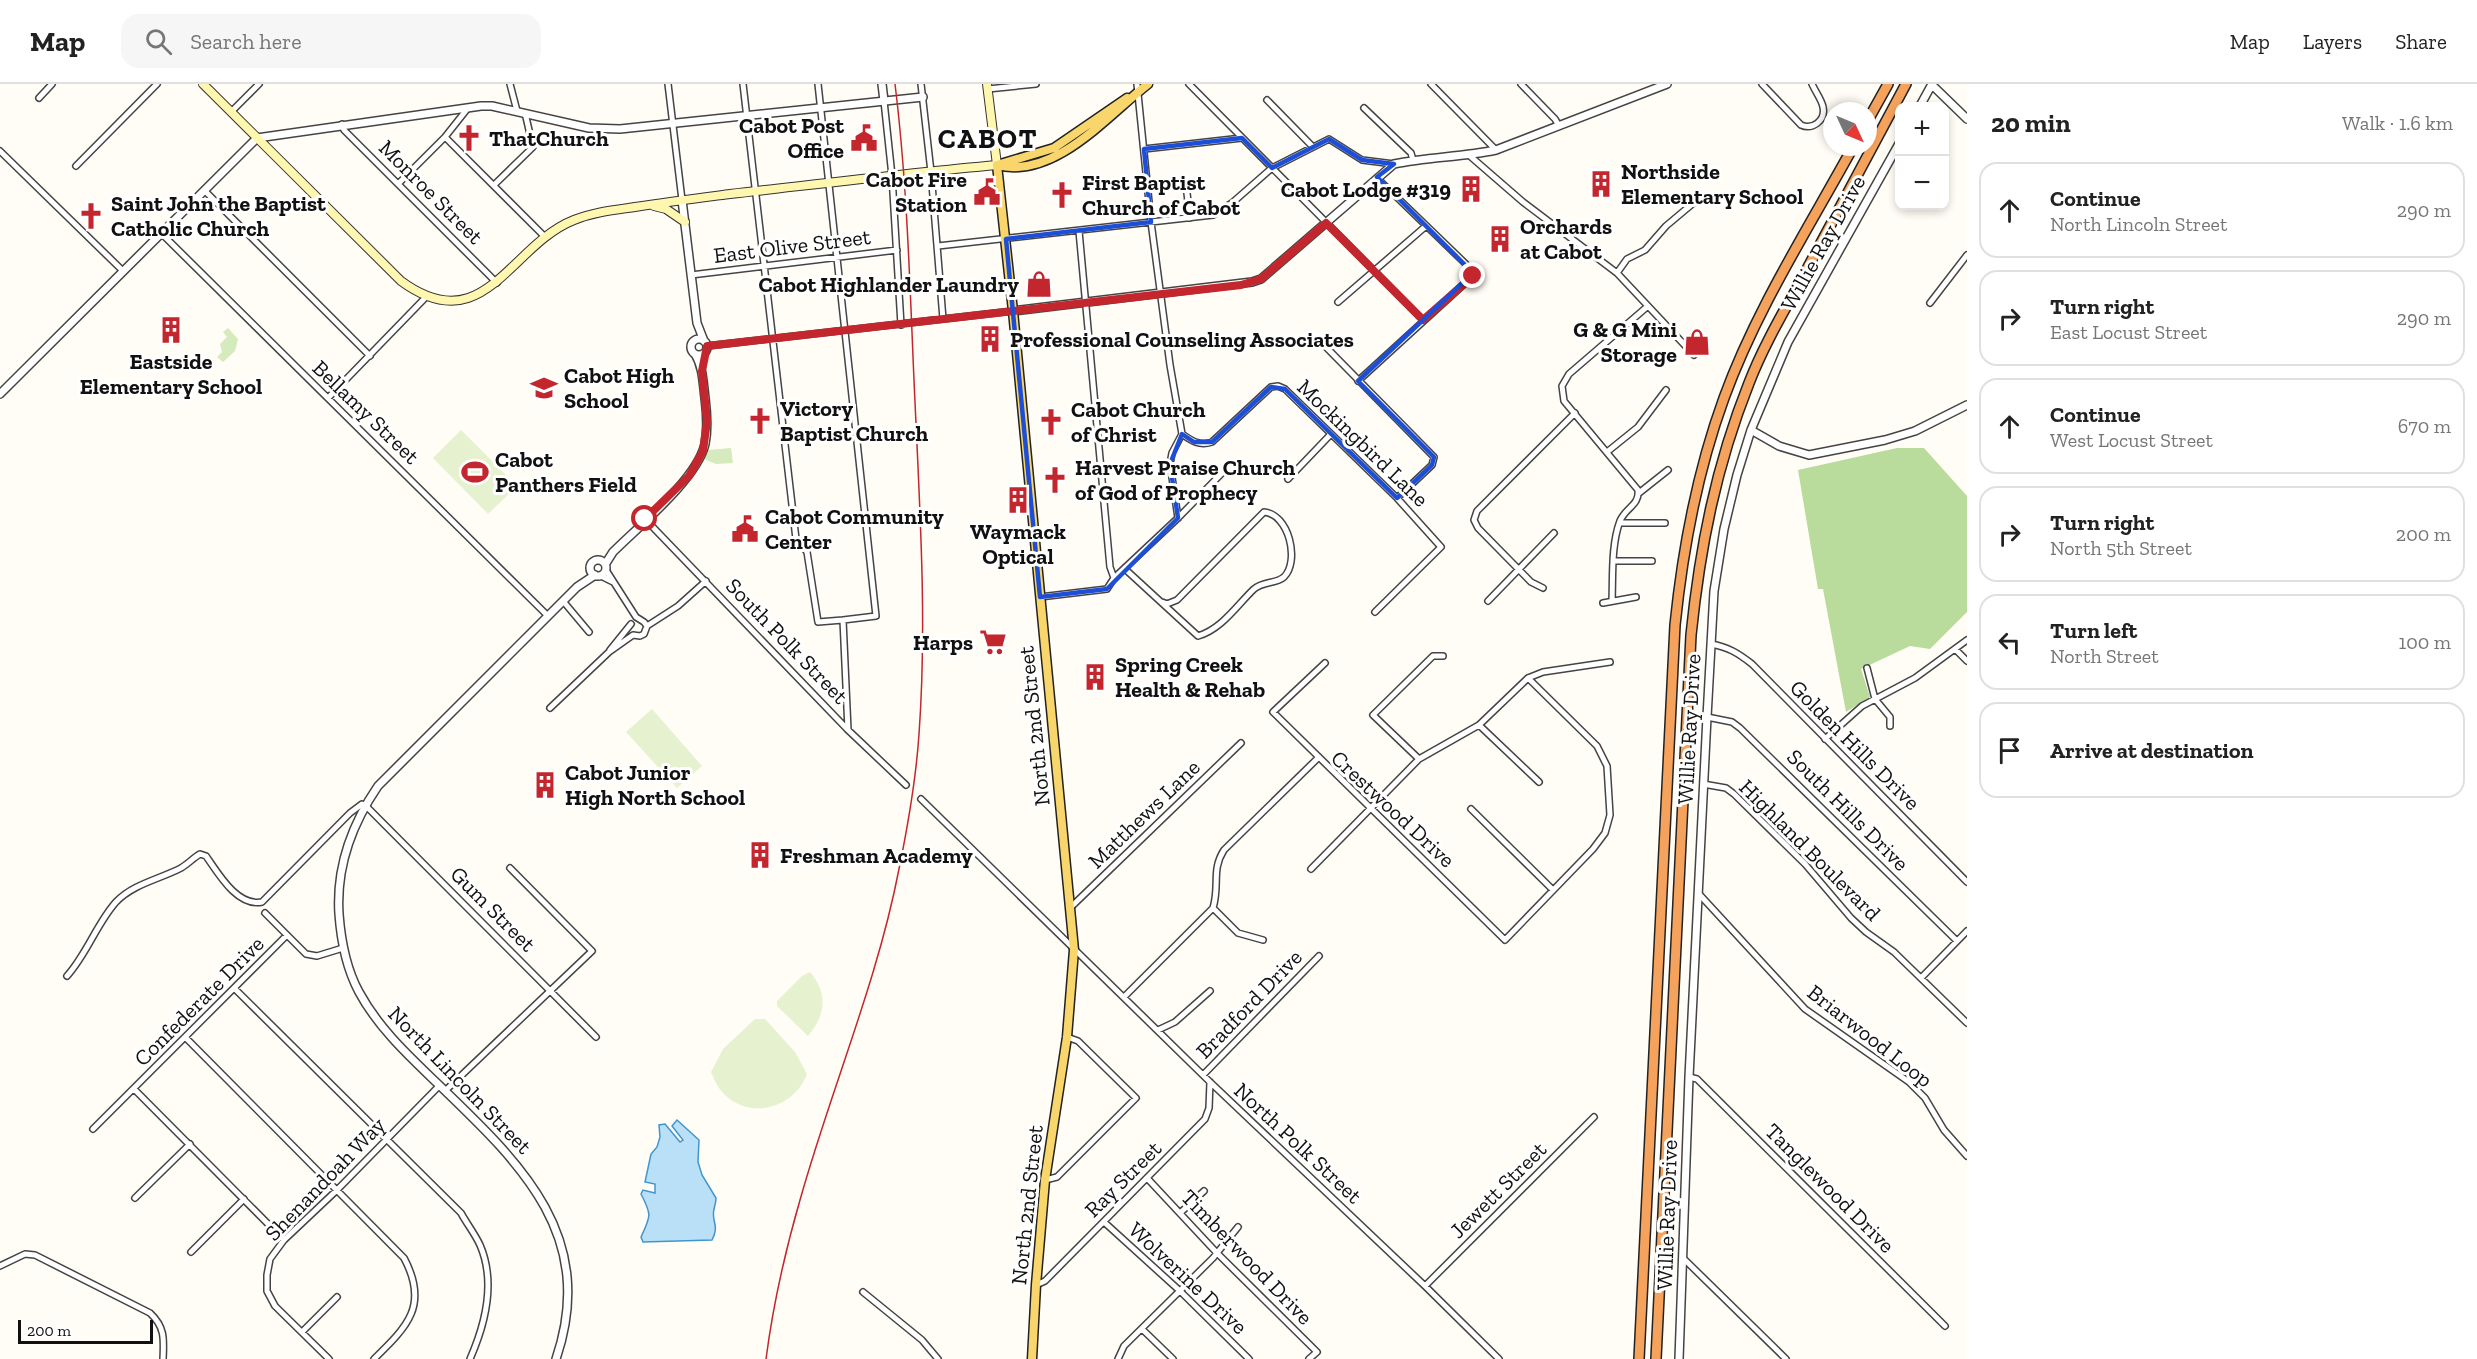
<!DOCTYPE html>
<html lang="en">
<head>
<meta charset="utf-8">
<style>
  body { margin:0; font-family:"Zilla Slab",serif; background:#f6f6f6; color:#222 }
  .controls { position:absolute; right:18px; top:18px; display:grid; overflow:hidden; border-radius:12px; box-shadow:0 3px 9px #0003 }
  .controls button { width:54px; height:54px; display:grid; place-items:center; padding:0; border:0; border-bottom:2px solid #e0e0e0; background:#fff; color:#222; font:30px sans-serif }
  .compass { position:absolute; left:1823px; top:18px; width:54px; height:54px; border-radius:50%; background:#fff; box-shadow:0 3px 9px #0003; rotate:134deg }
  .scale { position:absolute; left:18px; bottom:15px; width:135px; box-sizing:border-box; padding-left:6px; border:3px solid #111; border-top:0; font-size:16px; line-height:21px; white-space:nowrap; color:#111; -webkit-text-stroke:4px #fff; paint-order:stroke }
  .stop { position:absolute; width:18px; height:18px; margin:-14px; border:4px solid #c4262e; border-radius:50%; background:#fff }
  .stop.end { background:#c4262e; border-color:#fff; box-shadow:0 2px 6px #0008 }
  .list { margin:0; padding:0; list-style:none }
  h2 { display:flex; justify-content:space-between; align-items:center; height:78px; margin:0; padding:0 24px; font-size:26px }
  h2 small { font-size:20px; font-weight:400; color:#767676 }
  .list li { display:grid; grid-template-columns:39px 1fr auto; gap:18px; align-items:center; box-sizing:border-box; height:96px; margin:0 12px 12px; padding:0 12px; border:2px solid #e0e0e0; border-radius:18px }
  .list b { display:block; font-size:22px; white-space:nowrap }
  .list p { margin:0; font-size:20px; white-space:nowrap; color:#767676 }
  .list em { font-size:20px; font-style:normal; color:#767676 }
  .icon { flex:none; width:33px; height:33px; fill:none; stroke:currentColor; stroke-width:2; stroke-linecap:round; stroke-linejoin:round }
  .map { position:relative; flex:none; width:1967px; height:1275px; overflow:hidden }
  header { display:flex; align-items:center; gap:36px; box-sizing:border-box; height:84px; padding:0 30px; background:#fff; border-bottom:2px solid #e0e0e0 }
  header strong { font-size:28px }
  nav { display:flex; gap:33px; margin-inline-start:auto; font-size:21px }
  .search { width:420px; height:54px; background:#f6f6f6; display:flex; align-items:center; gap:15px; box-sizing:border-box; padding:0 21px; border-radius:18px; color:#767676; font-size:22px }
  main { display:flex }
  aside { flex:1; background:#fff }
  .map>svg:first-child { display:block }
  .green { fill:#d5ebbd }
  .forest { fill:#b9dc9c }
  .pitch { fill:#e6f2cf }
  .water { fill:#b9e0f7; stroke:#3f96cf; stroke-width:1.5 }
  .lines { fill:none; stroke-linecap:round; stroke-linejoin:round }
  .minor-casing { stroke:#444; stroke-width:8 }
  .tertiary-casing { stroke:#444; stroke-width:10 }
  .secondary-casing { stroke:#333; stroke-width:10 }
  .primary-casing { stroke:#222; stroke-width:11 }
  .motorway-casing { stroke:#222; stroke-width:12 }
  .minor { stroke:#fff; stroke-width:5 }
  .tertiary { stroke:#fff; stroke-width:7 }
  .secondary { stroke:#fff6b0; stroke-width:8 }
  .primary { stroke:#f9d66b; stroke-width:8 }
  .motorway { stroke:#f5a25d; stroke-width:9 }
  .rail { stroke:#c4262e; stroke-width:1.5 }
  .route { stroke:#c4262e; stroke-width:8 }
  .marked { fill:none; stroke:#1d4ed8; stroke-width:4.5; stroke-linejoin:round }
  .labels { text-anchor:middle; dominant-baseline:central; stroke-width:6; stroke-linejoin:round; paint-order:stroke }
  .poi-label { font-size:22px; font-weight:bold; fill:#111; stroke:#fff; text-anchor:start }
  .street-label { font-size:22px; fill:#111; stroke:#fff }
  .district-label { font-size:28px; font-weight:bold; letter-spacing:1.5px; fill:#111; stroke:#fff }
</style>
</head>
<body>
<header>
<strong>Map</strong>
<div class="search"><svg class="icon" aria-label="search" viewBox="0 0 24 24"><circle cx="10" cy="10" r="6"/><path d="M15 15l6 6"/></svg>Search here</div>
<nav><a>Map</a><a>Layers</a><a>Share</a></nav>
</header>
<main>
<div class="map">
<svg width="1967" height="1275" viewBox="0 0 1967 1275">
  <rect width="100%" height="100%" fill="#fffdf5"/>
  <path class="green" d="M228,244L238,255L235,267L223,278L217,273L222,268L220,260L227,253L223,248Z
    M731,364L733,379L716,380L704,375L708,366Z"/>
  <path class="forest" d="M1897,364H1924L1967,412V528L1930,565L1910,562L1861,585L1870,613L1846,628L1823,505H1818L1798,386Z"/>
  <path class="pitch" d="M461,346L517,402L488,430L433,374Z
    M652,625L702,682L677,704L626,648Z
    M810,888C828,909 826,931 808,952L777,922V917L802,892Z
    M755,935H765L795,968L807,990C795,1023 752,1036 726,1012C718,1005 715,997 711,988L723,965Z"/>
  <path class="water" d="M677,1036L699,1056L698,1078L702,1091L716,1114C716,1118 715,1121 714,1125C711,1138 720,1141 712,1156L643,1158L641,1153C651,1132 652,1131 641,1110L643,1106L655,1109V1100L645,1098L651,1070L657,1063L660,1053L659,1041L665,1040L680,1058L683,1056L672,1042Z"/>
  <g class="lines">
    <defs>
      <path id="minor" d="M510,0L517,27
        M668,0L682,116
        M743,0L796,455L807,468L818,538L843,536L848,646
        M818,0L876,532L843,536
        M921,0L931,88L943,235
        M1137,0L1151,138L1170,281L1182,350L1172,369L1170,380L1178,434
        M1189,0L1423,236
        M1431,0L1496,66
        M1521,0L1555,35L1559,42
        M1762,0L1801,41C1812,46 1826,37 1823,23C1822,16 1815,7 1812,0
        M988,5L1036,0
        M39,14L52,0
        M1267,16L1312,62
        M884,17L892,92L901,241
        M1364,24L1411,69L1413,76
        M231,28L259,0
        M342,40L344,46L497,199
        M445,53L545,153
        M1144,65L1242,54
        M0,67L123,187
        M1470,72L1523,118L1617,189L1694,271
        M76,82L157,0
        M399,99L445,53L468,24
        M494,101L533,63L525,29
        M1186,101L1190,134
        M204,106L370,272
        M1079,147L1110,483L1114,494
        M161,149L548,532
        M938,162L1213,131L1232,119L1272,84L1329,55L1362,76L1394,80
        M1617,189L1627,175L1645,166L1666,142L1697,116
        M691,191L897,166
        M1338,218L1426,142
        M1930,219L1967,171
        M1321,258L1434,373L1432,381L1397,414
        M707,262L1013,227
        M1358,297L1473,192L1471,185L1377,94
        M328,314L427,212
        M1182,350C1192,357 1199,362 1212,358L1271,303L1278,302L1285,305L1397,414L1441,463L1375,528
        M1607,368L1638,343L1666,306
        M1288,395L1331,350
        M1639,409L1668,386
        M645,435L848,646L906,701
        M1620,439H1665
        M1614,477H1652
        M1125,485L1198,552C1222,545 1237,521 1254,505C1263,497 1276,500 1284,493C1300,477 1289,430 1264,428L1177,516L1167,520L1162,518
        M606,486L636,533L644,538L647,542
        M601,492L613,498
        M1543,504L1531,498L1478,444L1474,436L1477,427L1575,329
        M1040,513L1107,505L1114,494L1178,434L1224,387
        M563,517L589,548
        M1488,517L1554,449
        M1612,517C1613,492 1611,461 1620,437C1625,424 1640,421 1638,406L1564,317L1562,302L1569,290L1648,222
        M1603,519L1636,513
        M1711,560C1728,563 1738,569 1752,580L1967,798
        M1955,565L1967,577
        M610,566L631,540
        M1867,584L1875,615L1890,633V642
        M1528,594L1543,588L1610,578
        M550,624L609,568L633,551L640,552L644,550L647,542L678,522L706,497
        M1707,633L1732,638L1740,644L1957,857
        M1479,641L1539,698
        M1825,655L1862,622L1915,594L1967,556
        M1419,675L1373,631L1433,572H1443
        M1703,700L1726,704L1734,710L1805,780L1851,834L1866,848L1894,868L1967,939
        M921,715L1210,998L1425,1202L1499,1275
        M1471,725L1553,806
        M1311,785L1419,675L1479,641L1528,594L1597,662L1607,682L1610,731L1605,749L1593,765L1505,856L1273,628L1325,579
        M1699,810L1805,925L1909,998L1925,1014L1944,1046L1967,1072
        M1070,824L1241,659
        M1213,824L1238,849L1263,856
        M265,829L306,870L317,872L343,864
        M67,892C87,870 97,839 116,818C133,800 160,795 181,784C188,780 193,774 200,770L206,772C218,789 237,823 262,818L350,729L362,720L365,721L596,953
        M1921,894L1967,847
        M235,905L461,1129C467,1140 475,1150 480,1161C496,1198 485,1241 470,1275
        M1124,913L1213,824C1220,801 1211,786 1224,766L1319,673
        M1158,946L1175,938L1210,907
        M186,954L404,1174C429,1221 408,1242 374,1275
        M1203,991L1319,872
        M1689,993L1697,995L1945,1242
        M134,1005L284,1156
        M445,1007L592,867L510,784
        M93,1045L287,851
        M1147,1094L1216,1168L1317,1268L1309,1275
        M1045,1096L1057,1093L1136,1014L1078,957L1067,953
        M135,1114L190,1060
        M1180,1129L1204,1107
        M1104,1138L1180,1207L1249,1275
        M191,1168L244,1115
        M1684,1175L1786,1275
        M0,1182L25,1170L35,1171L150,1229C165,1243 164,1255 163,1275
        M1036,1201L1045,1197L1205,1035L1209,1024L1210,998
        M1425,1202L1594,1033
        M863,1208L922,1256L938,1275
        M1142,1245L1173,1275
        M302,1248L337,1213
        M329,1275L275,1222L267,1207V1191L270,1175L284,1156L337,1106L440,1001
        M1118,1275L1124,1262L1213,1174L1238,1143"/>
      <path id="tertiary" d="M882,0L884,17
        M1932,1L1967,35
        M1920,22L1932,0
        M682,116L697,239L704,257
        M1013,227L1252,198L1261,195L1394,80C1428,73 1462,73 1496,66L1667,0
        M691 263a8 8 0 1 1 16 0a8 8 0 1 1-16 0Z
        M0,310L257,54L481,22H492L589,44L620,45L923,13
        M1751,346L1779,362L1809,371L1885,356L1915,347L1967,321
        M590 484a8 8 0 1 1 16 0a8 8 0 1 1-16 0Z
        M606,479L613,468C639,442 697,395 705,360C708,345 707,330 705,314C703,299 703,283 695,270
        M556,1275C598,1151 520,1079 439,1001C410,973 379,945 359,908C346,884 341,857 339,830C336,783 352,740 378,702L577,503L595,491
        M1679,1275L1689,993L1707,633L1714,507L1724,445L1737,391L1751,346L1788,258L1900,58"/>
      <path id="secondary" d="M203,0L401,197C484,258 510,161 574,136C594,128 614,126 635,123C667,118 699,114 730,110C819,100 908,89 997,81L987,0
        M654,122L666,125L685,138"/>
      <path id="primary" d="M997,81L1013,227L1074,866L1067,953L1045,1096L1036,1201L1032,1275
        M997,81C1054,96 1108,31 1148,0
        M997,81L1054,64L1127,14"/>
      <path id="motorway" d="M1868,36L1888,0
        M1639,1275L1675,541C1683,463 1697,388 1724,314C1756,226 1808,145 1853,63
        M1656,1275L1691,551C1700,463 1716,382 1749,299C1764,260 1787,222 1807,185C1840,123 1873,62 1906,0"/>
    </defs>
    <use href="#minor" class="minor-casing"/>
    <use href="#tertiary" class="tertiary-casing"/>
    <use href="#secondary" class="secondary-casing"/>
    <use href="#primary" class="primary-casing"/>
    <use href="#motorway" class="motorway-casing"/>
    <use href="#minor" class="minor"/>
    <use href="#tertiary" class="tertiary"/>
    <use href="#secondary" class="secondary"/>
    <use href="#primary" class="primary"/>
    <use href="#motorway" class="motorway"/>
    <path class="rail" d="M766,1275C773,1221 785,1168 800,1116C831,1005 877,899 899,785C908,741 916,696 919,650C927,540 920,429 915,318C910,212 908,105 895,0"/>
  </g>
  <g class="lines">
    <path class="route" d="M645,435L689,392L703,367L707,337L702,287L707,262L1241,201L1261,195L1326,139L1423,236L1473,192"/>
  </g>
  <path class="marked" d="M1242,54L1272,84L1329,55L1362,76L1394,80L1377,93L1473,189L1358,297L1434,373L1432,381L1397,414L1285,305L1271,303L1212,358H1194L1182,350L1170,380L1178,434L1107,505L1040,513L1006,155L1151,138L1144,65Z"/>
  <defs>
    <symbol id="church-bare" viewBox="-9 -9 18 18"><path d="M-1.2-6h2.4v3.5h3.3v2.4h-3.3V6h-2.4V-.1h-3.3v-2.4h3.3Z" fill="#c4262e" stroke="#fff" stroke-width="2.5" paint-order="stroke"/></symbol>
    <symbol id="civic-bare" viewBox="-9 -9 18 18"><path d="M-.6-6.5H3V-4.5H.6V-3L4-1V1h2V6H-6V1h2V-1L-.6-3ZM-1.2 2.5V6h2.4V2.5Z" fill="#c4262e" stroke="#fff" stroke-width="2.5" paint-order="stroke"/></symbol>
    <symbol id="building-bare" viewBox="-9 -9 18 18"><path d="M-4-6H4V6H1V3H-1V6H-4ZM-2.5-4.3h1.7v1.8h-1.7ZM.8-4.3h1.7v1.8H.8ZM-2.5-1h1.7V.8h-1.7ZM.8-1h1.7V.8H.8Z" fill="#c4262e" stroke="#fff" stroke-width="2.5" paint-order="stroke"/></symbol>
    <symbol id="shop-bare" viewBox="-9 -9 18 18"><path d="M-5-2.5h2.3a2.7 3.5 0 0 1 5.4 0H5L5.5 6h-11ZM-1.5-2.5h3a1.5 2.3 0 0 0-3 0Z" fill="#c4262e" stroke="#fff" stroke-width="2.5" paint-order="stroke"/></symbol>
    <symbol id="school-bare" viewBox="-9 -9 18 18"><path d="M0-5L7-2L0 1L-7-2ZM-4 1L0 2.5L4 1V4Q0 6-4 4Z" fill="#c4262e" stroke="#fff" stroke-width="2.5" paint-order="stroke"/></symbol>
    <symbol id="stadium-bare" viewBox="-9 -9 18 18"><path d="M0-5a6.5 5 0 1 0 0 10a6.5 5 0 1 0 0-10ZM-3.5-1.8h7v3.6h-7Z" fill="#c4262e" stroke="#fff" stroke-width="2.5" paint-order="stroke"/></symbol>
    <symbol id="supermarket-bare" viewBox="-9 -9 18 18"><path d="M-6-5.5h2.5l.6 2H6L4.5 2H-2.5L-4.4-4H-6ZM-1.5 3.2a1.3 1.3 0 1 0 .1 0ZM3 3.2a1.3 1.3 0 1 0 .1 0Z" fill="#c4262e" stroke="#fff" stroke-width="2.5" paint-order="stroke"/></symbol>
  </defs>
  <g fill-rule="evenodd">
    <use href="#church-bare" x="450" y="35" width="38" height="38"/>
    <use href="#civic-bare" x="845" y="35" width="38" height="38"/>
    <use href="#building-bare" x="1582" y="81" width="38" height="38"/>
    <use href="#building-bare" x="1452" y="86" width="38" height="38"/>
    <use href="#civic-bare" x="968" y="89" width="38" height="38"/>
    <use href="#church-bare" x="1043" y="92" width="38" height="38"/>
    <use href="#church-bare" x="72" y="113" width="38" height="38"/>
    <use href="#building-bare" x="1481" y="136" width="38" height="38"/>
    <use href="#shop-bare" x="1020" y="181" width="38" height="38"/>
    <use href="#building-bare" x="152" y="227" width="38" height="38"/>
    <use href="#building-bare" x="971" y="236" width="38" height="38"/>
    <use href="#shop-bare" x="1678" y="239" width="38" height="38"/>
    <use href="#school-bare" x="525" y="285" width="38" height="38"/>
    <use href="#church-bare" x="741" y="318" width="38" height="38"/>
    <use href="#church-bare" x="1032" y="319" width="38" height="38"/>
    <use href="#stadium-bare" x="456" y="369" width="38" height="38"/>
    <use href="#church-bare" x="1036" y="377" width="38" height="38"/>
    <use href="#building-bare" x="999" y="397" width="38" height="38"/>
    <use href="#civic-bare" x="726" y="426" width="38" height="38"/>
    <use href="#supermarket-bare" x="974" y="539" width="38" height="38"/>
    <use href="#building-bare" x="1076" y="574" width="38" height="38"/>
    <use href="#building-bare" x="526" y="682" width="38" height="38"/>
    <use href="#building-bare" x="741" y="752" width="38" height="38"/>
  </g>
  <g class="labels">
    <g class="poi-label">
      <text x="844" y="41" text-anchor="end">Cabot Post<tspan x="844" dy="25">Office</tspan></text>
      <text x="489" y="54">ThatChurch</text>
      <text x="1621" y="87">Northside<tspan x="1621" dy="25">Elementary School</tspan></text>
      <text x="967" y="95" text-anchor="end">Cabot Fire<tspan x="967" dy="25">Station</tspan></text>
      <text x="1082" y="98">First Baptist<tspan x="1082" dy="25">Church of Cabot</tspan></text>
      <text x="1451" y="105" text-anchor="end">Cabot Lodge #319</text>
      <text x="111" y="119">Saint John the Baptist<tspan x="111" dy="25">Catholic Church</tspan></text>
      <text x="1520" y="142">Orchards<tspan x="1520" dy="25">at Cabot</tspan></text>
      <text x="1019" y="200" text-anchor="end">Cabot Highlander Laundry</text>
      <text x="1677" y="245" text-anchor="end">G &amp; G Mini<tspan x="1677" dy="25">Storage</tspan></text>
      <text x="1010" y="255">Professional Counseling Associates</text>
      <text x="171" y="277" text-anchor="middle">Eastside<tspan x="171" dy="25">Elementary School</tspan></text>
      <text x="564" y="291">Cabot High<tspan x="564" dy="25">School</tspan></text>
      <text x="780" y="324">Victory<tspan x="780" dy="25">Baptist Church</tspan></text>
      <text x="1071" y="325">Cabot Church<tspan x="1071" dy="25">of Christ</tspan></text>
      <text x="495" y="375">Cabot<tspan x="495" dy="25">Panthers Field</tspan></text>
      <text x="1075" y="383">Harvest Praise Church<tspan x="1075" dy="25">of God of Prophecy</tspan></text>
      <text x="765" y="432">Cabot Community<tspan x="765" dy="25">Center</tspan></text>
      <text x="1018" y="447" text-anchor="middle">Waymack<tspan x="1018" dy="25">Optical</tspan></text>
      <text x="973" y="558" text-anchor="end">Harps</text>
      <text x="1115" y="580">Spring Creek<tspan x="1115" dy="25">Health &amp; Rehab</tspan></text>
      <text x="565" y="688">Cabot Junior<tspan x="565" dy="25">High North School</tspan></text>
      <text x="780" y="771">Freshman Academy</text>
    </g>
    <g class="street-label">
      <text transform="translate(431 108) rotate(45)">Monroe Street</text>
      <text transform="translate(1823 159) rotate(-61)">Willie Ray Drive</text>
      <text transform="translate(792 162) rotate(-7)">East Olive Street</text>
      <text transform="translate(366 328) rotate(44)">Bellamy Street</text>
      <text transform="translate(1363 359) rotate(44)">Mockingbird Lane</text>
      <text transform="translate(787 557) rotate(46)">South Polk Street</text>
      <text transform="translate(1034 642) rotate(-96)">North 2nd Street</text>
      <text transform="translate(1689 645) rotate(-87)">Willie Ray Drive</text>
      <text transform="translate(1855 661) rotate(45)">Golden Hills Drive</text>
      <text transform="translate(1393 725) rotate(43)">Crestwood Drive</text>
      <text transform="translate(1848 726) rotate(45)">South Hills Drive</text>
      <text transform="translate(1144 730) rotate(-44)">Matthews Lane</text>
      <text transform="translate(1810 766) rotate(45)">Highland Boulevard</text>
      <text transform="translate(493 825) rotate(45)">Gum Street</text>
      <text transform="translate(199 917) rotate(-45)">Confederate Drive</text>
      <text transform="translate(1249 920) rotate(-46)">Bradford Drive</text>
      <text transform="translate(1870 952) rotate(38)">Briarwood Loop</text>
      <text transform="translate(460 996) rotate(46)">North Lincoln Street</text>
      <text transform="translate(1298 1059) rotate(43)">North Polk Street</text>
      <text transform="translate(325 1095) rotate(-46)">Shenandoah Way</text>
      <text transform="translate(1123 1095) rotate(-45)">Ray Street</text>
      <text transform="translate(1830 1104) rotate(45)">Tanglewood Drive</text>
      <text transform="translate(1498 1106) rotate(-45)">Jewett Street</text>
      <text transform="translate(1027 1121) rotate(-84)">North 2nd Street</text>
      <text transform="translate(1667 1131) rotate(-88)">Willie Ray Drive</text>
      <text transform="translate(1247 1173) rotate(46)">Timberwood Drive</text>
      <text transform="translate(1188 1194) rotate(43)">Wolverine Drive</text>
    </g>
    <g class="district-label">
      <text x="988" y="54">CABOT</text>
    </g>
  </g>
</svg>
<div class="controls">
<button>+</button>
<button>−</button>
</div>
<svg class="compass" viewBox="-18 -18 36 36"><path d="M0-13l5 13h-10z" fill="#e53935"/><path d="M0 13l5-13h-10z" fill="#767676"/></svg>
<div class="scale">200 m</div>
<div class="stop" style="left:645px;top:435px"></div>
<div class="stop end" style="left:1473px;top:192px"></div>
</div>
<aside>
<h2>20 min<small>Walk · 1.6 km</small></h2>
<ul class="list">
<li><svg class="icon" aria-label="ahead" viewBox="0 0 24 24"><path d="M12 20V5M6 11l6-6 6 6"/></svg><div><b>Continue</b><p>North Lincoln Street</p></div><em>290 m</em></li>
<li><svg class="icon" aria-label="right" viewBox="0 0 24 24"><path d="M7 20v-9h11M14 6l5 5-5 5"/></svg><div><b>Turn right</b><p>East Locust Street</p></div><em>290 m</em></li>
<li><svg class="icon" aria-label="ahead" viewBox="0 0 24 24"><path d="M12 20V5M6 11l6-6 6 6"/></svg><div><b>Continue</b><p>West Locust Street</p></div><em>670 m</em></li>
<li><svg class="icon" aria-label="right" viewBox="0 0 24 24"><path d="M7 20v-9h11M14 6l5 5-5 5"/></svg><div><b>Turn right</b><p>North 5th Street</p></div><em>200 m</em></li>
<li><svg class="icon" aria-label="left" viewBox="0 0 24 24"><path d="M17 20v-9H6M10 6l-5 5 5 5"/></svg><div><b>Turn left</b><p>North Street</p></div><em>100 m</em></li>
<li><svg class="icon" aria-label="arrive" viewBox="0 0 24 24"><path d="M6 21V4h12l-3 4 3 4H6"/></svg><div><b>Arrive at destination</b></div></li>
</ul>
</aside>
</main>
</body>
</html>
